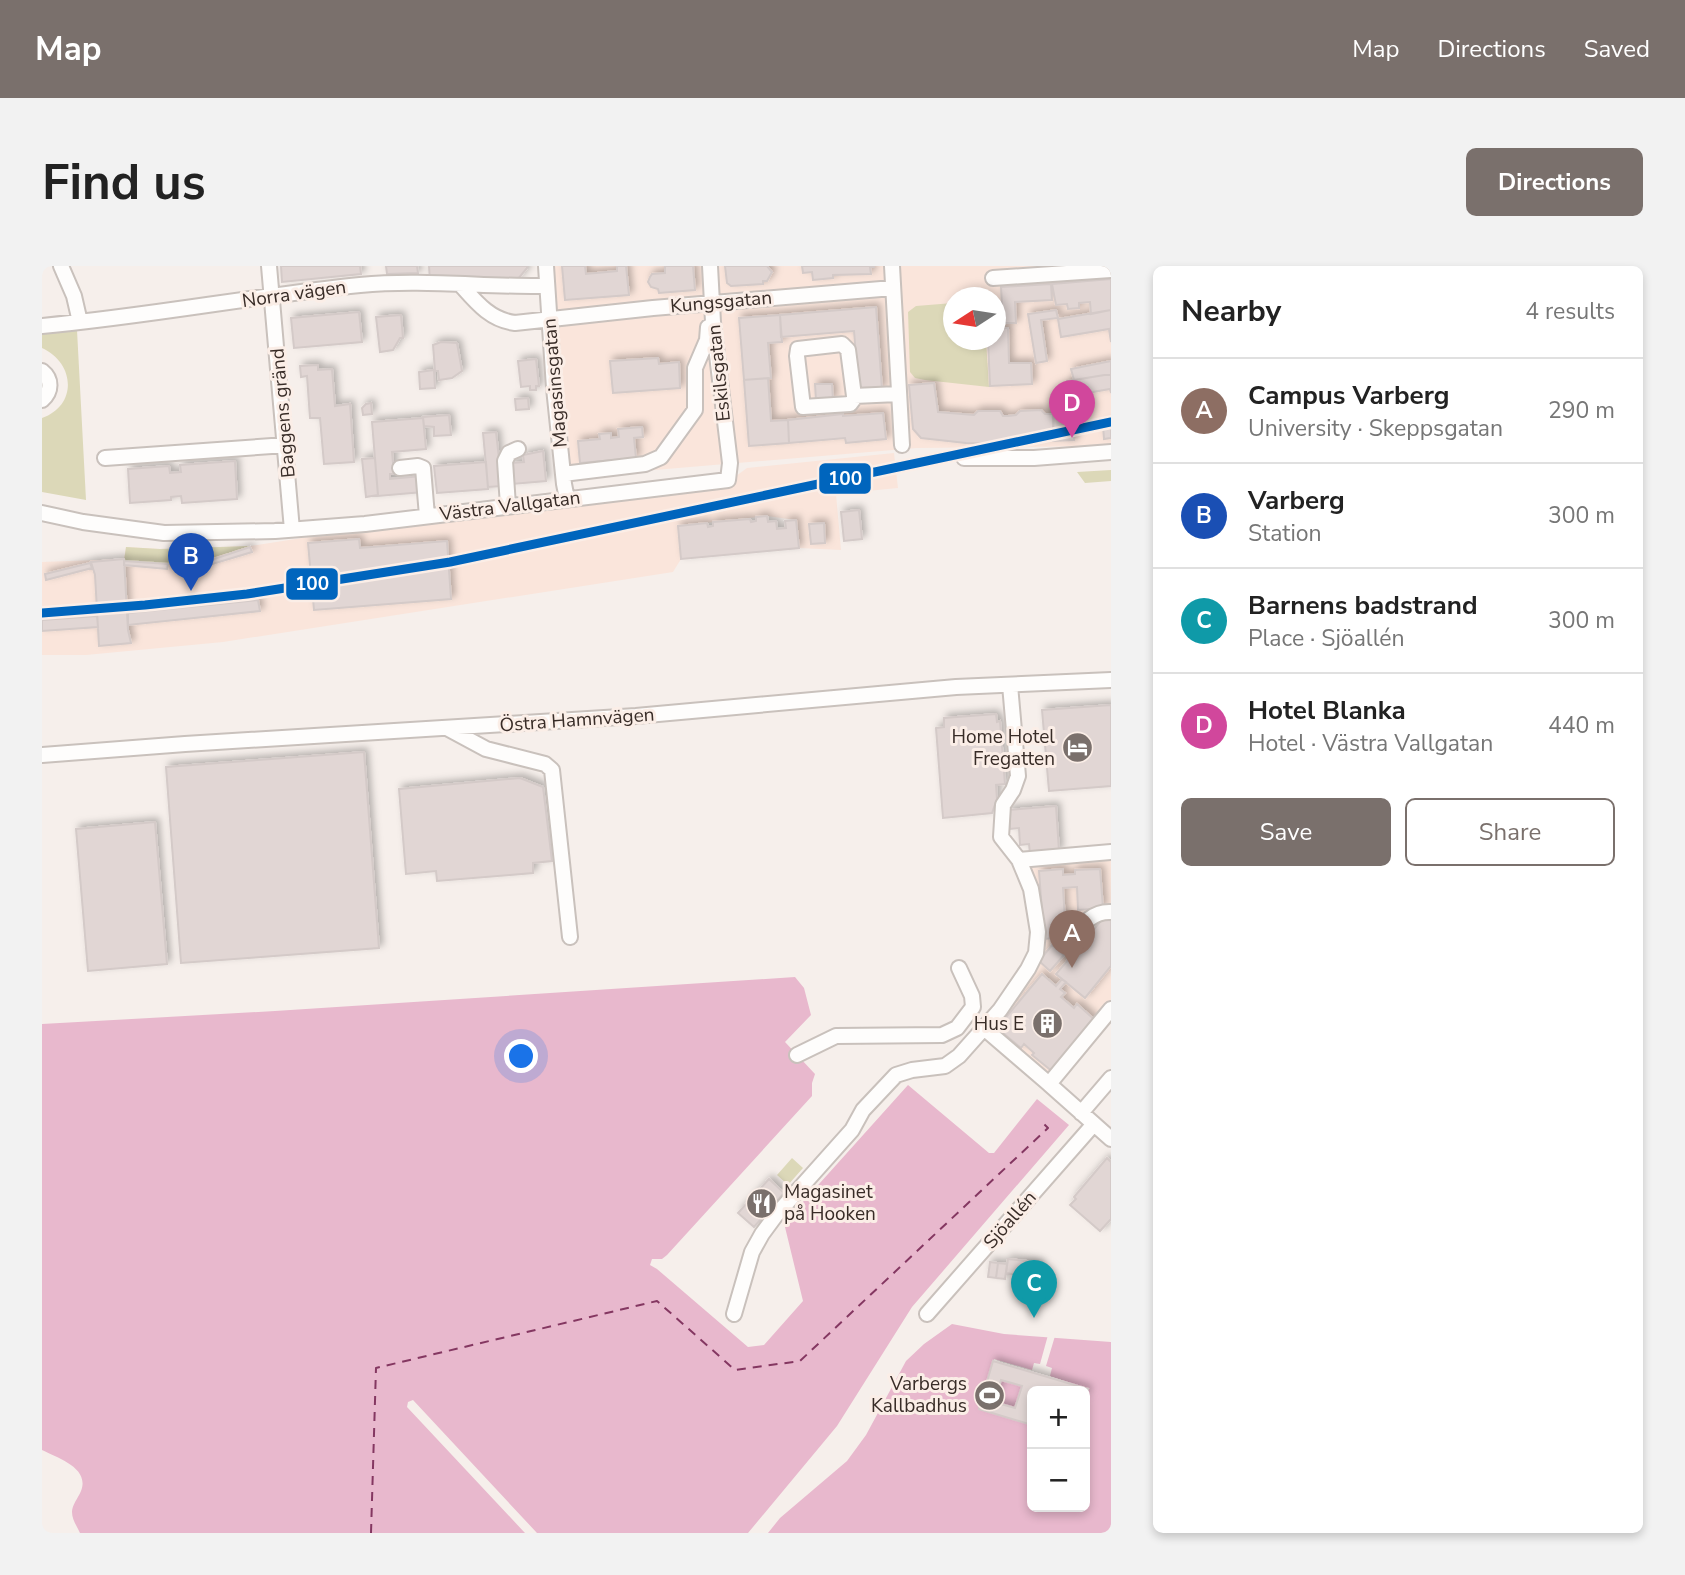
<!DOCTYPE html>
<html lang="en">
<head>
<meta charset="utf-8">
<style>
	body { margin:0; font-family:"Nunito Sans",sans-serif; background:#f2f2f2; color:#222 }
	.controls { position:absolute; right:21px; bottom:21px; display:grid; overflow:hidden; border-radius:10px; box-shadow:0 4px 10px #0003 }
	.controls button { width:63px; height:63px; display:grid; place-items:center; padding:0; border:0; border-bottom:2px solid #e0e0e0; background:#fff; color:#222; font:35px sans-serif }
	.compass { position:absolute; left:901px; top:21px; width:63px; height:63px; border-radius:50%; background:#fff; box-shadow:0 4px 10px #0003; rotate:258deg }
	.you { position:absolute; left:480px; top:791px; width:24px; height:24px; margin:-18px; border:5px solid #fff; border-radius:50%; background:#1a73e8; box-shadow:0 0 0 10px #1a73e833 }
	.badge { display:grid; place-items:center; width:46px; height:46px; border-radius:50%; background:#7a706c; color:#fff; font-size:23px; font-weight:700 }
	.pin { position:absolute; translate:-50% -58px; filter:drop-shadow(0 2px 4px #0008) }
	.pin::after { content:''; position:absolute; top:37px; width:24px; height:21px; background:inherit; clip-path:polygon(0 0,100% 0,50% 100%) }
	.list { margin:0; padding:0; list-style:none }
	h2 { display:flex; justify-content:space-between; align-items:center; height:91px; margin:0; padding:0 28px; font-size:30px }
	h2 small { font-size:23px; font-weight:400; color:#767676 }
	.list li { display:grid; grid-template-columns:46px 1fr auto; gap:21px; align-items:center; box-sizing:border-box; height:105px; padding:0 28px; border-top:2px solid #e0e0e0 }
	.list b { display:block; font-size:26px; white-space:nowrap }
	.list p { margin:0; font-size:23px; white-space:nowrap; color:#767676 }
	.list em { font-size:23px; font-style:normal; color:#767676 }
	.actions { display:flex; gap:14px; padding:21px 28px }
	.actions a { flex:1; padding:16px 0; border:2px solid #7a706c; border-radius:10px; text-align:center; font-size:24px; color:#7a706c }
	.actions .main { background:#7a706c; color:#fff }
	.map { position:relative; flex:none; width:1069px; height:1267px; overflow:hidden; border-radius:10px }
	header { display:flex; align-items:center; gap:42px; box-sizing:border-box; height:98px; padding:0 35px; background:#7a706c; color:#fff }
	header strong { font-size:33px }
	nav { display:flex; gap:38px; margin-inline-start:auto; font-size:24px }
	.intro { display:flex; align-items:center; justify-content:space-between; box-sizing:border-box; height:168px; padding:0 42px }
	h1 { margin:0; font-size:49px }
	.button { padding:18px 32px; border-radius:10px; background:#7a706c; color:#fff; font-size:24px; font-weight:700 }
	main { display:flex; gap:42px; padding:0 42px }
	aside { flex:1; background:#fff; border-radius:10px; box-shadow:0 4px 10px #0003 }
	.map>svg:first-child { display:block }
	.built { fill:#fae5db; fill-rule:evenodd }
	.green { fill:#dcd8b8 }
	.water { fill:#e8b8cd; fill-rule:evenodd }
	.pier { fill:#f6efeb }
	.lines { fill:none; stroke-linecap:round; stroke-linejoin:round }
	.ferry { stroke:#843761; stroke-width:2; stroke-dasharray:9 7; stroke-linecap:butt }
	.building { fill:#e1d6d4; stroke:#d4cac8; stroke-width:2; fill-rule:evenodd; filter:url(#shadow) }
	.minor-casing { stroke:#c9c1bc; stroke-width:18 }
	.minor { stroke:#fefdfc; stroke-width:14 }
	.rail-1-casing { stroke:#fbeee7; stroke-width:14 }
	.rail-1 { stroke:#0065bd; stroke-width:9 }
	.labels { text-anchor:middle; dominant-baseline:central; stroke-width:6; stroke-linejoin:round; paint-order:stroke }
	.street-label { font-size:19px; fill:#382c27; stroke:#fbeee7 }
	.poi-label { font-size:19px; fill:#382c27; stroke:#fbeee7; text-anchor:end }
	.line-badge { stroke:#fbeee7; stroke-width:2.5 }
	.badge-label { font-size:19px; text-anchor:middle; font-weight:bold; fill:#fff }
</style>
</head>
<body>
<header>
<strong>Map</strong>
<nav><a>Map</a><a>Directions</a><a>Saved</a></nav>
</header>
<div class="intro"><h1>Find us</h1><a class="button">Directions</a></div>
<main>
<div class="map">
<svg width="1069" height="1267" viewBox="0 0 1069 1267">
	<defs>
		<filter id="shadow"><feDropShadow dx="3.5" dy="-3.5" stdDeviation="3.5" flood-color="#0004"/></filter>
	</defs>
	<rect width="100%" height="100%" fill="#f6efeb"/>
	<path class="built" d="M501,0H1069V180L875,182L518,212ZM912,32H954V74H912Z
		M852,187L856,222L794,228L799,284L757,282L754,254L725,250L637,260L639,293L631,306L181,376L44,389H0V296L82,293L84,281L118,283L208,280L285,268L683,218L705,202Z
		M1069,594V734L1006,811L949,763L995,692L984,600Z"/>
	<path class="green" d="M911,37L912,74H944L947,121L883,114L873,112L868,106L866,46L874,40Z
		M35,64L44,234L0,226V152C36,139 33,97 0,82V68Z
		M1069,204V215L1043,217L1035,206Z
		M208,280L157,296C148,294 132,298 123,298C110,298 96,296 82,295L84,281L118,283Z
		M750,892L761,902L746,919L735,909Z"/>
	<path class="water" d="M753,711L762,722L769,749L743,776L773,808L770,817V830L625,989L620,993H610L608,999L615,1003L706,1081L722,1079L761,1035L742,957L866,819L947,887H952L995,833L1027,859L870,1041L795,1160L706,1267H495L371,1134L366,1136L365,1141L483,1267H38C35,1260 30,1254 30,1246C30,1239 36,1232 39,1225C48,1202 16,1192 0,1184V758L233,745Z
		M910,1058L962,1068L1069,1076V1267H726L738,1252L805,1195L824,1169L864,1095L882,1078ZM990,1125H1043V1241H990Z"/>
	<path class="pier" d="M1006,1069L1013,1070L1004,1100L1010,1102L1008,1110L1046,1123L951,1095L952,1093L990,1104L992,1097L998,1098Z"/>
	<g class="lines">
		<path class="ferry" d="M329,1267L334,1102L615,1035L693,1104L758,1095L1006,862L1001,857"/>
	</g>
	<path class="building" d="M239,0H318L319,8L240,16Z
		M344,0H375L376,7L345,8Z
		M387,0H485V2L476,13L388,15Z
		M520,0H543L544,8L575,5V0H584L587,29L523,34Z
		M623,0H651L653,24L617,27L616,23L609,21L606,16L608,11L610,8L623,7Z
		M683,0H725L730,6L725,15H721V18L689,20L685,17Z
		M760,0H832V1H828L829,8L791,9V12L771,14L770,6L761,7Z
		M1069,13V44L1049,48L1048,36L1037,37V42L1026,43L1025,38L1014,39L1010,18Z
		M1009,18L1010,34L973,36L974,57H961L959,21Z
		M834,41L840,123L817,125L812,65L739,71L738,49Z
		M1014,44L1016,52L999,54L1005,95L994,97L986,48Z
		M1069,44V76L1067,63L1019,71L1016,53Z
		M317,46L320,76L252,82L249,52Z
		M359,49L361,72H358L351,84L338,86L334,51Z
		M738,49L740,76L726,77L729,112L702,114L697,52Z
		M954,62H966L967,97H989L990,118L948,120L946,74H954Z
		M399,76L415,77L420,105L410,112L397,114L396,105H393L391,79Z
		M616,92L617,98L637,96L638,122L571,127L568,95Z
		M494,93L497,120H494V124H488V120L479,121L476,95Z
		M1069,95V108L1032,114L1029,103Z
		M276,99V104L290,103L293,140L308,138L312,196L282,198L278,152H268L265,110L259,111L258,100Z
		M392,104L393,122L378,123L377,106Z
		M1069,108V127L1068,123L1028,130L1025,115Z
		M726,112L729,155L746,154L747,177L707,180L702,114Z
		M892,117L896,146L932,149L936,145H958L961,150H966L974,149L978,145L999,144L1003,148H1011V174L969,178L924,177L879,172L871,163L867,119Z
		M773,118H790L791,134L774,135Z
		M486,132L487,143L474,144L473,133Z
		M1012,136L1023,138L1024,142L1020,143V153L1031,148L1032,174L1011,175Z
		M329,137L330,148L321,149L320,142L324,138Z
		M841,147L844,173L804,177L803,172L747,177L746,154L801,148V150Z
		M407,149L409,169L392,170V161L382,160L381,151Z
		M381,152L384,183L350,186L352,208H348V213L380,210L381,226L336,230L330,156Z
		M1069,158V172L1062,173L1061,160Z
		M600,161L601,171L592,172L594,192L538,197L536,175L558,173L557,168L569,167V172L577,171L576,163Z
		M454,166L460,220L446,221L441,167Z
		M501,185L504,215L470,218L468,197L482,196L481,189Z
		M333,192L336,229L324,231L320,193Z
		M193,195L195,233L140,237L139,230L129,231V234L88,237L86,203L127,200L128,207L139,206L138,199Z
		M444,196L446,223L395,227L392,200Z
		M817,244L820,273L802,275L799,246Z
		M725,250L726,256L734,255L735,263L744,262L743,255L754,254L757,282L639,293L636,260L665,257L666,261L671,260V256L708,253L709,256L714,255V251Z
		M782,257L783,277L769,278L767,258Z
		M317,273L318,282L405,275L409,333L272,344L266,277Z
		M208,281L210,286L167,299L166,295Z
		M82,293L86,364L89,377L57,380L53,309L49,296Z
		M82,295L126,298L125,303L82,299Z
		M48,297L50,302L4,314L3,308Z
		M216,334L218,345L86,359V347Z
		M55,350L56,361L0,365V354Z
		M1069,439V520L1007,525L1000,444Z
		M954,448L955,456L958,455L963,518L954,519L955,533L950,547L901,552L894,462L902,461V452Z
		M322,486L337,682L139,697L124,501Z
		M478,512L501,521L510,595L491,597V607L395,615L394,605L364,608L357,523Z
		M1014,540L1017,585L988,588L987,578L978,579L977,562L968,563L966,544Z
		M113,556L125,698L46,705L34,563Z
		M1021,603V609L1033,608V604L1058,603L1061,642L1036,644L1035,621L1021,622L1024,671L1002,673L997,605Z
		M1063,650L1069,655V700L1043,732L1014,708Z
		M1010,679L1022,689L1008,705L997,695Z
		M1000,708L1014,720L1020,713L1024,716L1018,723L1023,727L1019,731L1032,742L1035,738L1054,755L1011,806L990,789L992,787L982,778L979,782L955,762Z
		M1065,892L1069,896V953L1058,965L1028,939L1034,933L1032,931Z
		M727,913L742,927L712,961L696,947Z
		M966,993L984,995L982,1010L964,1007Z
		M984,995L998,997L996,1012L982,1010Z
		M948,996L956,997L954,1012L946,1011Z
		M956,997L965,998L963,1013L954,1012Z
		M951,1095L1046,1123L1043,1133V1125H990V1159L937,1143ZM959,1114L980,1120L973,1142L952,1136Z"/>
	<g class="lines">
		<defs>
			<path id="minor" d="M19,0L32,30L38,56
				M227,0L250,264
				M504,0L512,122L522,218L525,233
				M850,0L860,179
				M951,12L1069,4
				M418,18C434,36 448,54 473,57L611,42L851,22
				M0,60C107,50 212,30 318,19C380,13 443,21 505,20
				M0,105C10,113 10,125 0,134
				M814,130L808,138L761,141L755,90L756,83L800,78L806,84L812,130L856,128
				M63,192L244,179
				M922,192H992L1069,186
				M358,202L376,200L381,202L385,250
				M521,208L603,198L619,191L653,144V102L665,74L666,61
				M466,240L463,195L467,187L476,183
				M0,247L41,256L122,267L233,265L323,258L686,214L688,197L671,56L668,0
				M405,462L444,483L503,498L510,504L528,671
				M0,489L143,478L594,450L914,421L1069,414
				M977,594L1069,586
				M1029,674C1040,660 1049,645 1069,646
				M1069,743L1007,818L1069,873
				M943,763L1007,818
				M755,789L794,770L900,769L915,762L931,741L930,730L917,702
				M1039,847L1069,812
				M692,1048L710,986L720,968L734,949L810,864L821,844L854,809L870,804L903,800L917,790L958,744L986,703L994,687L996,666L989,623L977,594L959,571L961,539L971,524L976,510L968,419
				M885,1048L1051,859"/>
		</defs>
		<use href="#minor" class="minor-casing"/>
		<use href="#minor" class="minor"/>
		<defs>
			<path id="rail-1" d="M0,347L103,339L205,328L408,296L1069,156"/>
		</defs>
		<use href="#rail-1" class="rail-1-casing"/>
		<use href="#rail-1" class="rail-1"/>
	</g>
	<defs>
		<symbol id="hotel-disc" viewBox="-11 -11 22 22"><circle r="9.5" fill="#7a706c" stroke="#fbeee7"/><path d="M-6-4.5h1.5V1H6V5H4.5V3h-9V5H-6ZM-4 0a1.8 1.8 0 1 1 3.6 0ZM.5 0V-2.5h3Q6-2.5 6 0Z" fill="#fff"/></symbol>
		<symbol id="building-disc" viewBox="-11 -11 22 22"><circle r="9.5" fill="#7a706c" stroke="#fbeee7"/><path d="M-4-6H4V6H1V3H-1V6H-4ZM-2.5-4.3h1.7v1.8h-1.7ZM.8-4.3h1.7v1.8H.8ZM-2.5-1h1.7V.8h-1.7ZM.8-1h1.7V.8H.8Z" fill="#fff"/></symbol>
		<symbol id="restaurant-disc" viewBox="-11 -11 22 22"><circle r="9.5" fill="#7a706c" stroke="#fbeee7"/><path d="M-5-6h1v4h1v-4h1v4h1v-4h1v5L-1.5 .5V6h-2V.5L-5-1ZM5-6V6H3V1.5H1.5Q1.5-4 5-6Z" fill="#fff"/></symbol>
		<symbol id="stadium-disc" viewBox="-11 -11 22 22"><circle r="9.5" fill="#7a706c" stroke="#fbeee7"/><path d="M0-5a6.5 5 0 1 0 0 10a6.5 5 0 1 0 0-10ZM-3.5-1.8h7v3.6h-7Z" fill="#fff"/></symbol>
	</defs>
	<g fill-rule="evenodd">
		<use href="#hotel-disc" x="1018" y="464" width="35" height="35"/>
		<use href="#building-disc" x="988" y="740" width="35" height="35"/>
		<use href="#restaurant-disc" x="702" y="920" width="35" height="35"/>
		<use href="#stadium-disc" x="930" y="1112" width="35" height="35"/>
	</g>
	<g class="labels">
		<g class="street-label">
			<text transform="translate(252 28) rotate(-8)">Norra vägen</text>
			<text transform="translate(679 36) rotate(-5)">Kungsgatan</text>
			<text transform="translate(677 107) rotate(-96)">Eskilsgatan</text>
			<text transform="translate(513 117) rotate(-95)">Magasinsgatan</text>
			<text transform="translate(241 147) rotate(-95)">Baggens gränd</text>
			<text transform="translate(468 240) rotate(-7)">Västra Vallgatan</text>
			<text transform="translate(535 454) rotate(-4)">Östra Hamnvägen</text>
			<text transform="translate(968 954) rotate(-49)">Sjöallén</text>
		</g>
		<g class="poi-label">
			<text x="1013" y="471">Home Hotel<tspan x="1013" dy="22">Fregatten</tspan></text>
			<text x="982" y="758">Hus E</text>
			<text x="742" y="926" text-anchor="start">Magasinet<tspan x="742" dy="22">på Hooken</tspan></text>
			<text x="925" y="1118">Varbergs<tspan x="925" dy="22">Kallbadhus</tspan></text>
		</g>
	</g>
	<g class="line-badge">
		<rect x="776" y="196" width="54" height="33" rx="7" fill="#0065bd"/>
		<rect x="243" y="301" width="54" height="34" rx="7" fill="#0065bd"/>
	</g>
	<g class="badge-label">
		<text x="803" y="219">100</text>
		<text x="270" y="324">100</text>
	</g>
</svg>
<div class="controls">
<button>+</button>
<button>−</button>
</div>
<svg class="compass" viewBox="-18 -18 36 36"><path d="M0-13l5 13h-10z" fill="#e53935"/><path d="M0 13l5-13h-10z" fill="#767676"/></svg>
<div class="you"></div>
<div class="pin badge" style="left:1030px;top:702px;background:#8d6e63">A</div>
<div class="pin badge" style="left:149px;top:325px;background:#1a4fb4">B</div>
<div class="pin badge" style="left:992px;top:1052px;background:#0f9aa8">C</div>
<div class="pin badge" style="left:1030px;top:172px;background:#d1479c">D</div>
</div>
<aside>
<h2>Nearby<small>4 results</small></h2>
<ul class="list">
<li><span class="badge" style="background:#8d6e63">A</span><div><b>Campus Varberg</b><p>University · Skeppsgatan</p></div><em>290 m</em></li>
<li><span class="badge" style="background:#1a4fb4">B</span><div><b>Varberg</b><p>Station</p></div><em>300 m</em></li>
<li><span class="badge" style="background:#0f9aa8">C</span><div><b>Barnens badstrand</b><p>Place · Sjöallén</p></div><em>300 m</em></li>
<li><span class="badge" style="background:#d1479c">D</span><div><b>Hotel Blanka</b><p>Hotel · Västra Vallgatan</p></div><em>440 m</em></li>
</ul>
<div class="actions"><a class="main">Save</a><a>Share</a></div>
</aside>
</main>
</body>
</html>
